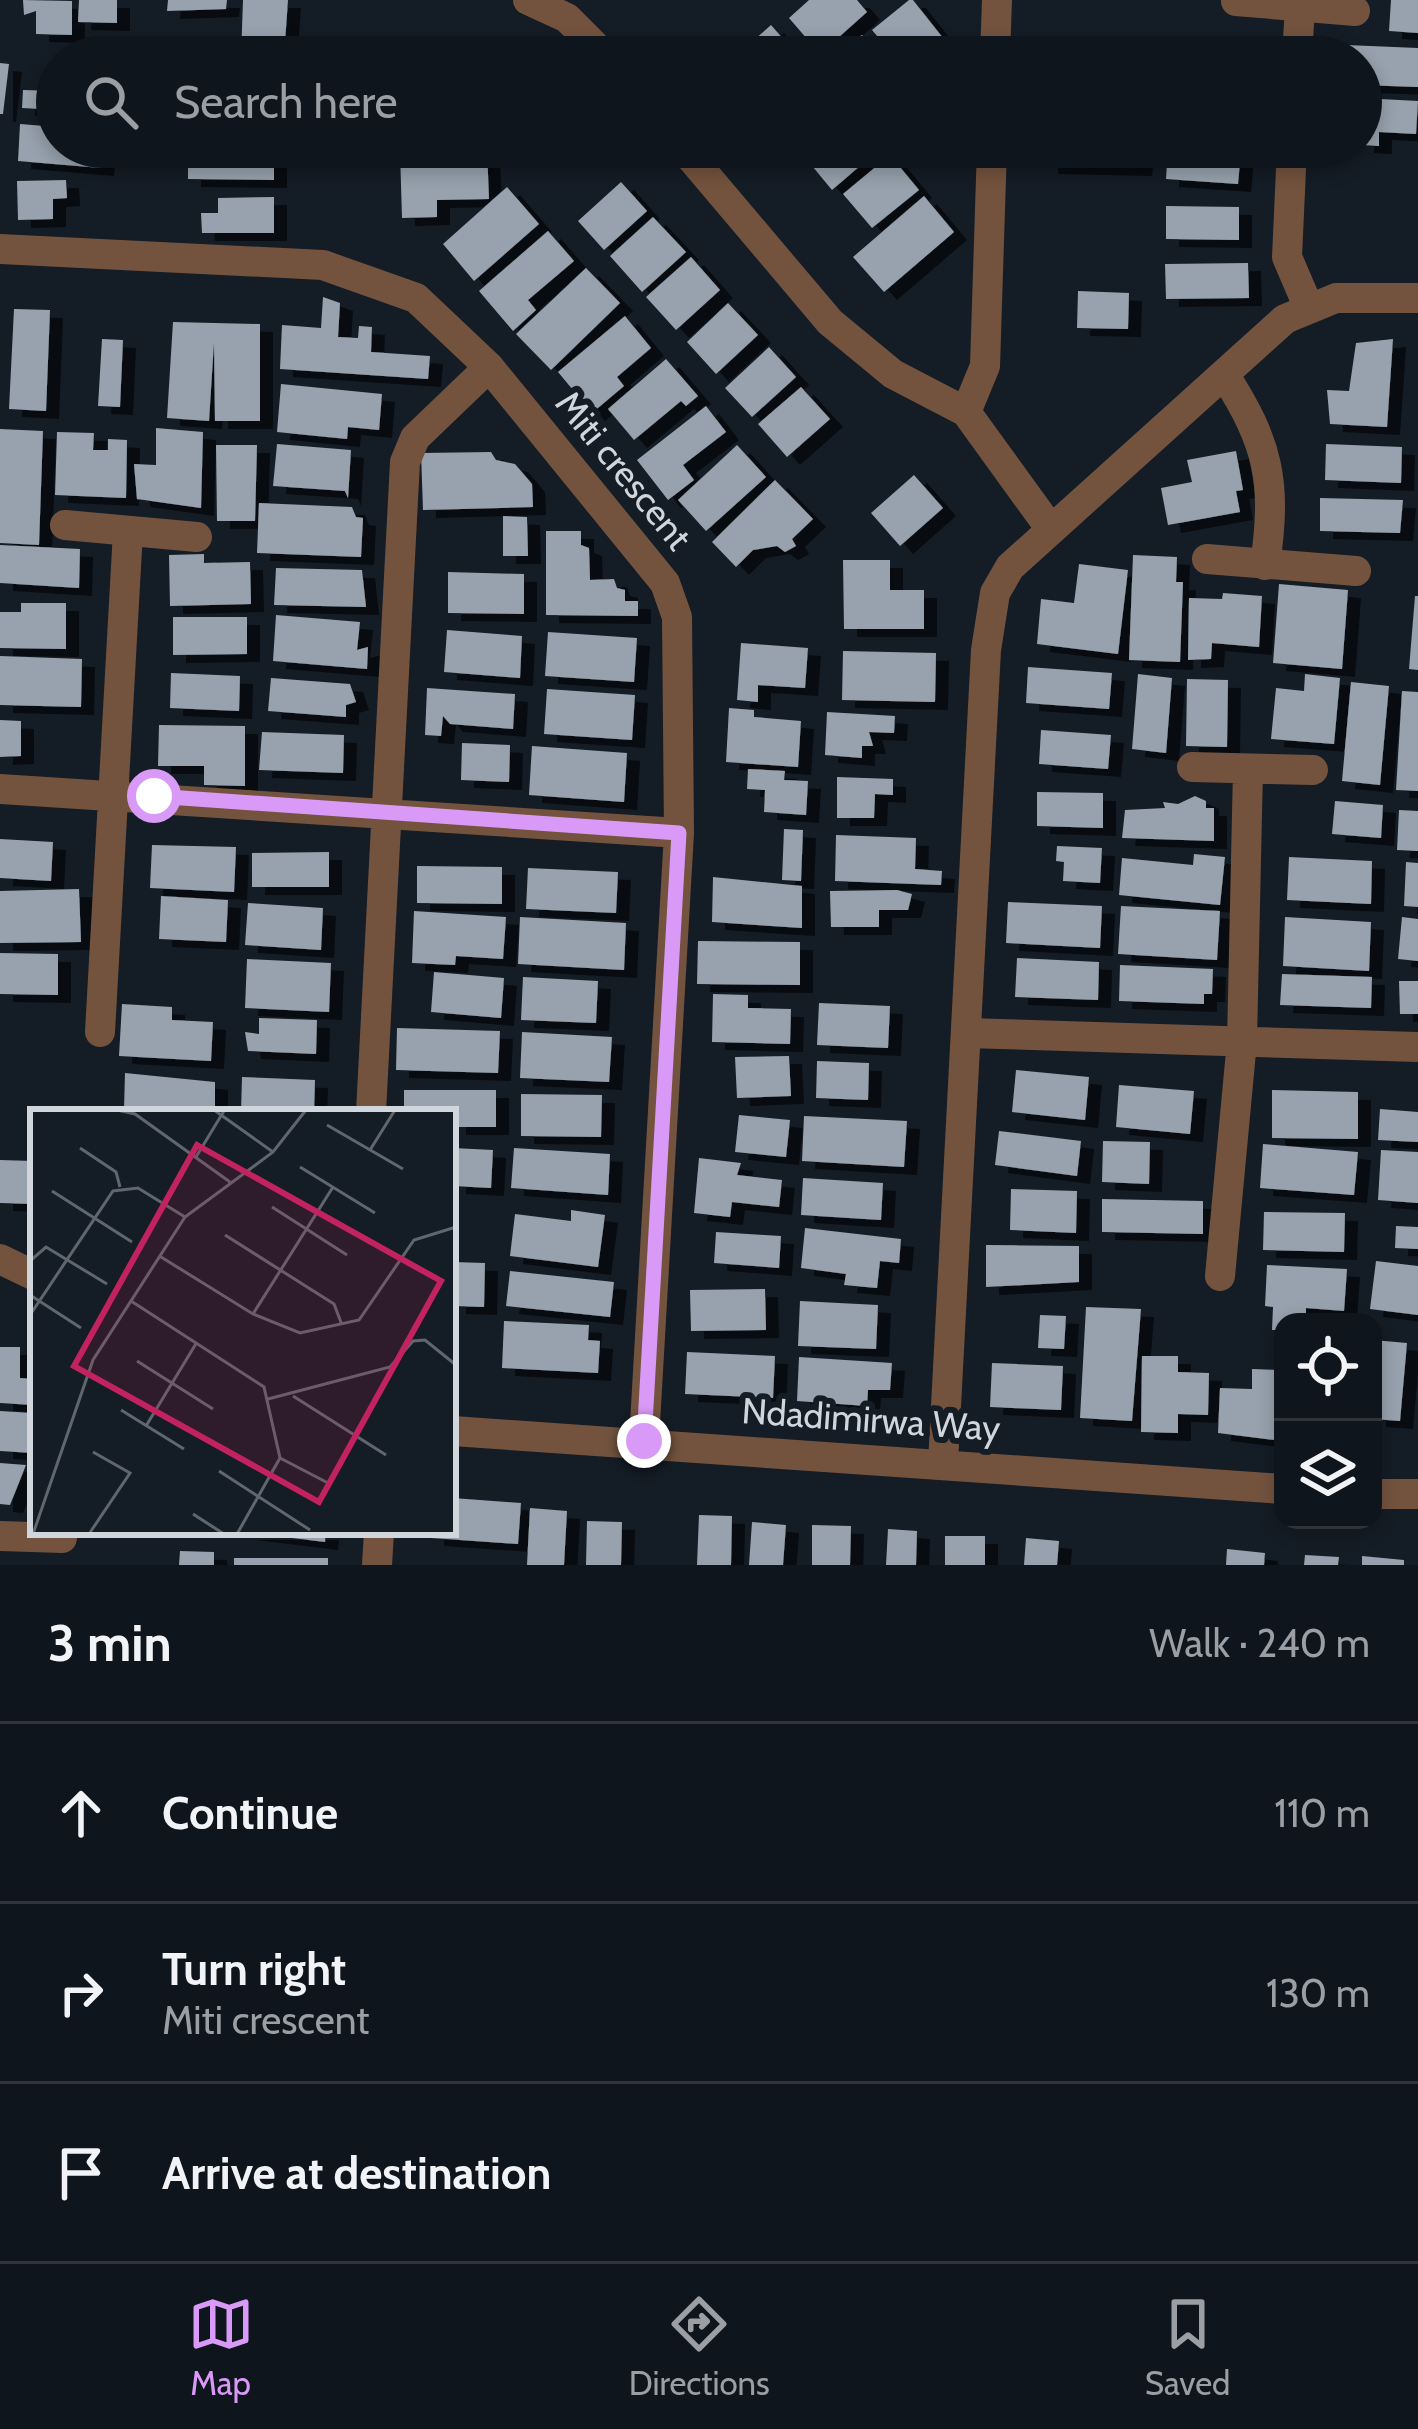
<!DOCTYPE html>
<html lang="en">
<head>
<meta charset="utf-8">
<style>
	body { margin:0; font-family:Cabin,sans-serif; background:#181e25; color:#f1f3f6 }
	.controls { position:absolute; right:36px; bottom:36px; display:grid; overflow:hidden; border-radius:24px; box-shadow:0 6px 18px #0003 }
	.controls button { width:108px; height:108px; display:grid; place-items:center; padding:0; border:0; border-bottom:3px solid #2f343b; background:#0f151c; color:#f1f3f6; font:60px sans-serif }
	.stop { position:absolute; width:36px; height:36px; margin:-27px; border:9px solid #d99af7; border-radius:50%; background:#fff }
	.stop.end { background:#d99af7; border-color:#fff; box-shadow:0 3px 12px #0008 }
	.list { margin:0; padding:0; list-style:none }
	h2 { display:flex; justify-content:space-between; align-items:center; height:156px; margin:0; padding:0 48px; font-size:51px }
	h2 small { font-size:39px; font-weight:400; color:#9b9fa3 }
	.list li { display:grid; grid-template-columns:78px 1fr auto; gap:36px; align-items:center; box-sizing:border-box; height:180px; padding:0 48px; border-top:3px solid #2f343b }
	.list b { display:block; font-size:45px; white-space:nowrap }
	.list p { margin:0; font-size:39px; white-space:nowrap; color:#9b9fa3 }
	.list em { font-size:39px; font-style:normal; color:#9b9fa3 }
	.icon { flex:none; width:66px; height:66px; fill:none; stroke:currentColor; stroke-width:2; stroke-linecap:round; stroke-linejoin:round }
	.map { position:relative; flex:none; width:1418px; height:1565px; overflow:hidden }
	.search { position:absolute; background:#0f151c; box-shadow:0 6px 18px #0003; left:36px; right:36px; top:36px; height:132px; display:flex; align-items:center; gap:30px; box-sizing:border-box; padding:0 42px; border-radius:66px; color:#9b9fa3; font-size:45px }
	.sheet { height:696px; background:#0f151c }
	nav { display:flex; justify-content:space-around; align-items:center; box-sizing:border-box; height:168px; border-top:3px solid #2f343b; background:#0f151c; font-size:33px; color:#9b9fa3 }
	nav a { display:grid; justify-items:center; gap:6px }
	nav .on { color:#d99af7 }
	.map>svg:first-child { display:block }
	.building { fill:#97a2ae; filter:url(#shadow) }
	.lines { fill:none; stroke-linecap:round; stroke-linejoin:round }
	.minor { stroke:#73533e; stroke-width:30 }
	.route { stroke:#d99af7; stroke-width:15 }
	.labels { text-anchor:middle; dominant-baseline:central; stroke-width:12; stroke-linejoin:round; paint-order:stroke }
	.street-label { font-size:36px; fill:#d0d6dc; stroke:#141c25 }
	.inset-road { fill:none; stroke:#5f666e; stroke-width:3 }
	.view { fill:#c32261; fill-opacity:0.15; stroke:#c32261; stroke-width:6 }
	.inset-edge { fill:none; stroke:#d0d6dc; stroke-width:6 }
</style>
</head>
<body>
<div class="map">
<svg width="1418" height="1565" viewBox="0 0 1418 1565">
	<defs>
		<filter id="shadow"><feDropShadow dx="13" dy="8" stdDeviation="0" flood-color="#0009"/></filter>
	</defs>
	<rect width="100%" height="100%" fill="#141c25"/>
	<path class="building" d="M23,0L72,1V35L36,34V11L24,15Z
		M79,0H117V23L78,22Z
		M168,0H227L226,9L167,11Z
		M243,0H288L284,56L241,57Z
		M809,0H857L867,12L820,54L789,18Z
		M909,0H913L958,57H895L872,30Z
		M1391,0H1418V33L1389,31Z
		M771,25L799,57H735Z
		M862,35L880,57H835Z
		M1346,45L1418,48V87L1361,85V57H1346Z
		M0,63L9,64L3,114H0Z
		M23,90L57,91V110L22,108Z
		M1361,98L1418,101L1416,134L1379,132V146L1361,145Z
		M20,124L57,127V147H103L101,168L18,161Z
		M188,147H274V180L188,179Z
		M812,147H882L832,190L803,155Z
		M1044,147H1141L1139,168L1045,166Z
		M1168,147L1241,151L1238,184L1166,179Z
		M487,149L489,199L437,200V217L402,218L400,151Z
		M890,155L919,190L872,228L843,194Z
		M66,180L67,198L53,199V219L18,220L17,181Z
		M621,182L647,211L604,250L578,221Z
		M507,187L539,224L474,281L443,244Z
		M924,196L954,232L884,292L853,257Z
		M274,197V233H202L201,213H218V198Z
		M1166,206L1239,207V240L1166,239Z
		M653,217L686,252L642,292L610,256Z
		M548,231L574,261L528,300L536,310L513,331L479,291Z
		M691,257L720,290L676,330L646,297Z
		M1248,263L1249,298L1166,299L1165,264Z
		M586,268L620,303L551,370L516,334Z
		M1078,291L1129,293L1128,329L1077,328Z
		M323,297L340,303L338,337L358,338L359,326L372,327L371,352L430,356L428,379L280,369L282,325L321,328Z
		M728,303L758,335L716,374L687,342Z
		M14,309L50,310L46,411L9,409Z
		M625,316L651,348L617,377L624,386L592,413L558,372Z
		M173,322L260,324V421H215L214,342L209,421L167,418Z
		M102,339L123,340L120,407L98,406Z
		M1393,339L1387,427L1330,424L1327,390L1349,391L1356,343Z
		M769,347L796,377L752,417L725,388Z
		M666,359L698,396L686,406L681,401L634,440L608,409Z
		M281,384L382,394L379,430L348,427L347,439L277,432Z
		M801,387L830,419L787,457L758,424Z
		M706,406L726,432L683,465L694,480L668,500L637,460Z
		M156,428L203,432L201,508L137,499L134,464L156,465Z
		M0,429L43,431L39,545L0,543Z
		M57,432L94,433L93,450H108V439L127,440L126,498L55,495Z
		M277,444L351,450L348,498L345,491L273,486Z
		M1326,444L1402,447L1401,483L1325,480Z
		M216,445H257L255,521H217Z
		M737,445L766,477L706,531L678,500Z
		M1236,451L1243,490L1236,491L1240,512L1168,525L1161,488L1192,482L1187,460Z
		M491,452L496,460L515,464L532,484L533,507L423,510L421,453Z
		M914,475L943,508L900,546L871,513Z
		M775,480L813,519L792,539L796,546L785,552L777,546L753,550L736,567L712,542Z
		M1320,498L1403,500L1400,533L1320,531Z
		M259,503L352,507L356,517L363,518L361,557L257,553Z
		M503,516L527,517L528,556H503Z
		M546,531H581V545L589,548L590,580L614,579L617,588L625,590V601H638V616L546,615Z
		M0,545L80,549L79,588L0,583Z
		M204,554V563L250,562L251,604L170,606L169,555Z
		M1133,555L1177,557L1176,582H1183L1180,662L1129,660Z
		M843,560H890V590H924V629H844Z
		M1079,564L1128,570L1118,654L1037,644L1041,599L1074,603Z
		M276,568L362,570L366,607L274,605Z
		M448,572L524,574V614L448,613Z
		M1279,584L1348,590L1342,669L1273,663Z
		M1223,593L1262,596L1259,647L1212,643L1211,659L1188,660L1189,598L1222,599Z
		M1415,596H1418V670L1409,669Z
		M21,603H66V649L0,648V612H21Z
		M276,615L360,622L357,650L368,647L367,669L273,661Z
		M173,617H247V654L173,655Z
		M447,630L522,636L520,678L444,672Z
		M548,632L637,638L634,682L545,676Z
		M741,643L808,648L805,688L758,685V702L737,700Z
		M843,651L936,653L935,702L842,700Z
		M0,656L82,659L81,707L0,705Z
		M1028,667L1112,673L1109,709L1026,703Z
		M171,673L240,676L239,711L170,708Z
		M1138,674L1172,678L1166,753L1132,749Z
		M1305,674L1340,678L1334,744L1271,739L1276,688L1304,691Z
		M271,678L350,684L356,702L346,705V717L268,711Z
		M1187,679L1228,680L1227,747L1186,746Z
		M1351,682L1389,686L1380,785L1342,781Z
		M427,688L515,694L513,729L450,724L443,716L441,736L425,735Z
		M547,689L635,695L632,740L544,734Z
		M1402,691L1418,692V791L1396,790Z
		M729,708L754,710V717L801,721L798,767L726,762Z
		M827,712L895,716L894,733L869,732L873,746H862V758L825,755Z
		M0,720L21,721V756L0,757Z
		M159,725L245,726V786L204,785V766H158Z
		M1041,730L1111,735L1108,769L1039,764Z
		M262,732L344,735L343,773L259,770Z
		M462,743L510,745L509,782L461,780Z
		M532,746L627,753L624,802L529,795Z
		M748,769L785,771L784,780L808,781L806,815L764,812L765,790L747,789Z
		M837,777L893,779V795L875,794L874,818H837Z
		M1037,792L1103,793V828L1037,826Z
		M1195,796L1206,801V808H1214V841L1122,838L1125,810L1165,808L1163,802L1178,804Z
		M1335,801L1383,805L1381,838L1332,834Z
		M1399,810L1418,811V851L1397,850Z
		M784,829L803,830L801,881L782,880Z
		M836,835L916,838L915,869L942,871L941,885L835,881Z
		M0,839L53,842L51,881L0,878Z
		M152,845L236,847L234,892L150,888Z
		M1057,846L1102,848L1100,883L1063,881L1064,862L1056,861Z
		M329,852V887H252V853Z
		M1194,854L1225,857L1220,905L1119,895L1122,858L1193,865Z
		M1289,857L1372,861L1371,904L1287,900Z
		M1406,862L1418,863V907L1404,906Z
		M417,866L502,867V904L417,903Z
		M528,868L618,872L616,913L526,909Z
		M713,877L802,886V928L712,922Z
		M79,889L81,942L0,943V891Z
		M897,890L912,894L908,910H879V927H831L830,891Z
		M161,896L228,900L226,942L159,939Z
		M1008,902L1102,906L1100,948L1006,943Z
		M248,903L323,908L321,950L245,945Z
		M1121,906L1220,911L1217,960L1118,954Z
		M414,911L506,917L503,959L456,956L455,965L412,963Z
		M520,917L626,923L624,970L518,964Z
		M1285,917L1371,922L1369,971L1283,966Z
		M1402,917L1418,919V961L1398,959Z
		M698,941L800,942V985L697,984Z
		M0,953L58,954V995L0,994Z
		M1017,958L1099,962L1098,1000L1015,997Z
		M247,959L331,963L329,1012L245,1008Z
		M1120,965L1213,969L1212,994H1204V1004L1119,1001Z
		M434,972L504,978L501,1018L431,1012Z
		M1282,974L1372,977L1371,1008L1280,1005Z
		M523,977L598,981L596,1023L521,1020Z
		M1399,981H1418V1014H1400Z
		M713,994L748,995V1008L791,1009L790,1044L712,1042Z
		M819,1003L890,1006L888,1048L817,1045Z
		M122,1004L172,1007V1020L213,1022L211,1061L119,1056Z
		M259,1018L317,1020L316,1054L248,1051L245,1032L259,1034Z
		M397,1028L500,1031L498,1073L396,1070Z
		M522,1032L612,1037L609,1082L520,1078Z
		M789,1056L791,1096L737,1098L735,1057Z
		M817,1061L869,1063L868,1100L816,1098Z
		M1016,1070L1089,1077L1085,1120L1012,1112Z
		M125,1073L215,1082V1112L124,1109Z
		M242,1077L315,1080L314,1112H241Z
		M1119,1085L1194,1091L1190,1134L1116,1127Z
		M404,1090H496V1127H453V1112H404Z
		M1272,1090L1358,1092V1139L1272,1138Z
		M521,1094L602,1095L601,1137L521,1136Z
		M1380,1109L1418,1112V1142L1378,1140Z
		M739,1115L790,1120L786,1157L735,1152Z
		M804,1116L907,1121L904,1167L802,1161Z
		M999,1131L1081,1141L1077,1176L995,1165Z
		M1103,1141L1150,1142L1149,1184L1102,1182Z
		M1263,1144L1358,1152L1354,1195L1260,1188Z
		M453,1148L493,1150L491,1188L453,1186Z
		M514,1148L610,1154L608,1195L511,1188Z
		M1381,1150L1418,1152V1203L1378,1200Z
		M699,1158L741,1163L737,1175L782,1180L779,1207L732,1202L730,1217L694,1213Z
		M0,1160L33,1161V1204L0,1203Z
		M803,1178L883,1183L881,1220L801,1215Z
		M1011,1189L1077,1191L1076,1233L1010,1230Z
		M1102,1199L1203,1201V1234L1102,1232Z
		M571,1210L605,1215L598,1267L510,1256L515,1214L571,1221Z
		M1264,1212L1345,1213L1344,1252L1263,1250Z
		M1396,1226L1418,1227V1249L1395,1248Z
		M805,1228L901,1239L899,1263L880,1261L877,1288L844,1285L846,1274L801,1268Z
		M716,1232L781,1236L779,1268L714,1263Z
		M986,1245L1079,1246V1282L986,1287Z
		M1376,1261L1418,1266V1315L1370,1309Z
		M453,1262L485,1263L484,1307L453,1306Z
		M1267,1265L1347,1269L1344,1311L1306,1308V1322H1283V1330H1272L1273,1307L1265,1306Z
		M510,1271L614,1282L610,1317L506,1306Z
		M765,1289L766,1330L691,1331L690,1290Z
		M800,1301L878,1305L876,1349L798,1346Z
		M1086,1307L1141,1309L1132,1421L1080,1418Z
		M1040,1315L1066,1316L1064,1349L1038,1348Z
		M504,1321L589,1325L588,1340L600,1341L598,1373L502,1368Z
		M1373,1340L1407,1343L1400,1421L1373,1419Z
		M0,1347H20V1378L33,1379V1405L0,1403Z
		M687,1352L775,1356L773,1398L685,1394Z
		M1142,1356H1178V1372L1209,1373L1208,1415L1178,1414V1433L1141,1432Z
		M799,1357L892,1363L890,1390H868L867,1406L797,1401Z
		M992,1363L1063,1366L1061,1410L990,1407Z
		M1252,1369L1283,1370V1441L1218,1433L1220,1388L1252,1389Z
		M0,1411L33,1413V1453L0,1451Z
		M0,1463L26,1465L10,1505L0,1504Z
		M453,1498L521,1503L518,1544L431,1538V1532H453Z
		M530,1508L567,1511L564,1565H527Z
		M699,1515L732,1516L731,1565H697Z
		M587,1521L622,1522L621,1565H586Z
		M752,1522L786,1525L783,1565H749Z
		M812,1525L851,1526L850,1565H812Z
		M888,1529L917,1531L916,1565H886Z
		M243,1532H326L325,1542Z
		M945,1536H985V1565H945Z
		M1026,1538L1059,1541L1057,1565H1024Z
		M1227,1549L1265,1553L1264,1565H1226Z
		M180,1551L214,1552V1565H179Z
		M1305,1555L1339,1557L1338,1565H1304Z
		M1362,1556L1404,1560V1565H1362Z
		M234,1558H328V1565H234Z"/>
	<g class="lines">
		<path class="minor" d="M528,0L567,18L606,57
			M1236,1L1355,11
			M995,57L997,0
			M1297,57L1300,7
			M682,147L830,322L893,374L966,412L1050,528
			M1292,147L1287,257L1308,306
			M0,249L323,265L416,298L489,367L665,583L677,617L679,833L644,1441
			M1224,374C1269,444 1277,482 1265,565
			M966,412L985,366L992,147
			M65,525L197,537
			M1207,559L1356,571
			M1192,767L1313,770
			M0,789L679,833
			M100,1032L128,531
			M966,1033L1418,1047
			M371,1112L405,462L415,438L489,367
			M0,1259L33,1275
			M1220,1276L1242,1041L1248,769
			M453,1431L1283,1489
			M943,1463L986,650L995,593L1010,567L1285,319L1336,298H1418
			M1373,1494H1418
			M0,1536L62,1538
			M377,1565L379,1532"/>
	</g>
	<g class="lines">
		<path class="route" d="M154,796L679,833L644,1441"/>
	</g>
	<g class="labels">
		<g class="street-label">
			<text transform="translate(624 470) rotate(51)">Miti crescent</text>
			<text transform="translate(871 1419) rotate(4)">Ndadimirwa Way</text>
		</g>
	</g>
	<g transform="translate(30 1109)">
		<rect width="426" height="426" fill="#141c25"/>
		<path class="inset-road" d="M87,1L105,5L200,73M184,1L243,43M297,16L373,60M50,39L86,63L90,78M340,41L365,1M166,48L194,2M270,58L345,104M22,82L102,133M242,98L317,146M195,126L304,195L312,216M131,148L223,205L270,224L329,211L384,131L426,118M0,152L16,138L77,175M0,186L51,219M101,192L234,278L250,349L207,425M223,205L303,78M0,206L83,82L108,79L155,108M107,252L183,300M263,287L356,346M238,290L360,258L383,232L395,231L426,256M91,301L154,340M116,317L167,233M250,349L298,374M189,362L280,421M163,405L194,425M3,425L63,251L155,108L243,43L276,1M59,425L100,364L63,343"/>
		<path class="view" d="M167,36L411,172L289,393L44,257Z"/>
		<rect width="426" height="426" class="inset-edge"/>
	</g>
</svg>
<div class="controls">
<button><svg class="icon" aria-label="locate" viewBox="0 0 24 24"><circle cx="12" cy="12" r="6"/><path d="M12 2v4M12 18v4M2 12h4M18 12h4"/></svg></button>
<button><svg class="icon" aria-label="layers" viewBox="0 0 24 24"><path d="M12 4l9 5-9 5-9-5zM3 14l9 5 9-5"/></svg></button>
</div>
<div class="stop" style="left:154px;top:796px"></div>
<div class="stop end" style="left:644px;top:1441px"></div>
<div class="search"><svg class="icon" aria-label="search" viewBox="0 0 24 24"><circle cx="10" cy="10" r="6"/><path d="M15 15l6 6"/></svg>Search here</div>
</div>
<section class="sheet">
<h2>3 min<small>Walk · 240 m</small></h2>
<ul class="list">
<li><svg class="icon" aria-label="ahead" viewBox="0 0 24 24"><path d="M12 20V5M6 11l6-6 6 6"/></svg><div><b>Continue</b></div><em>110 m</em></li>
<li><svg class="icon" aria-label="right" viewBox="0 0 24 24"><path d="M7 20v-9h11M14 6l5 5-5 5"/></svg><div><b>Turn right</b><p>Miti crescent</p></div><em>130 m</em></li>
<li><svg class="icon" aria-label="arrive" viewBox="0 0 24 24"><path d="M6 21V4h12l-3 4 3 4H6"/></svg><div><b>Arrive at destination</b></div></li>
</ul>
</section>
<nav>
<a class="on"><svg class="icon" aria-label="map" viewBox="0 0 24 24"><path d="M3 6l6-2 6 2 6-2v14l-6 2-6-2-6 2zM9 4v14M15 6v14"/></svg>Map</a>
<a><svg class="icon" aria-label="directions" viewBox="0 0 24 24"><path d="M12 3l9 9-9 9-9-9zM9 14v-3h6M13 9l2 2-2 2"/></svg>Directions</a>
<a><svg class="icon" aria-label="saved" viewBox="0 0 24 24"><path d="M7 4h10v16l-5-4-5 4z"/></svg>Saved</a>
</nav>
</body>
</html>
